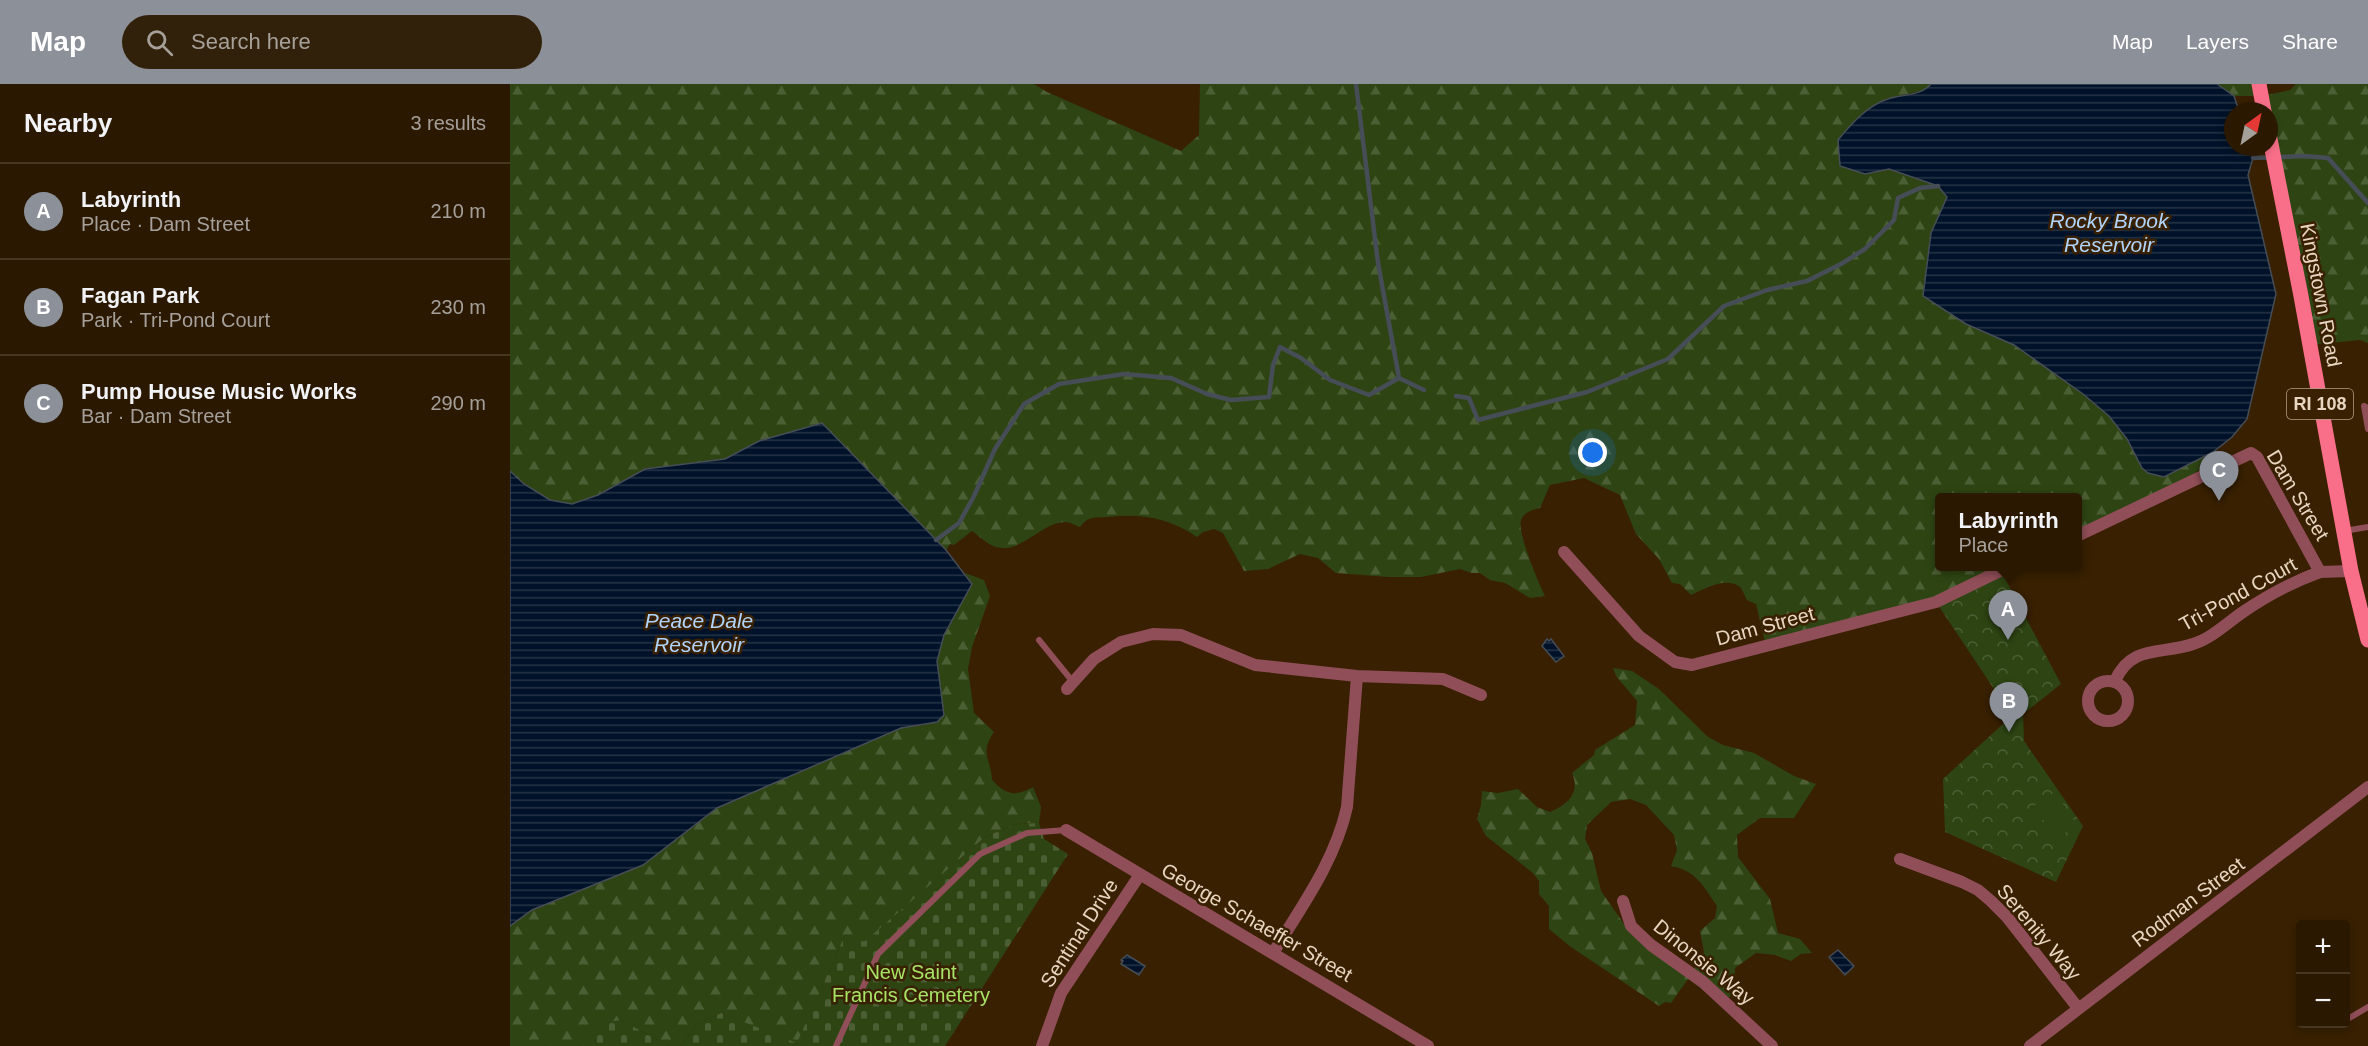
<!DOCTYPE html>
<html lang="en">
<head>
<meta charset="utf-8">
<style>
	body { margin:0; font-family:Arial,sans-serif; background:#32210a; color:#f1f3f6 }
	.controls { position:absolute; right:18px; bottom:18px; display:grid; overflow:hidden; border-radius:6px; box-shadow:0 3px 9px #0003 }
	.controls button { width:54px; height:54px; display:grid; place-items:center; padding:0; border:0; border-bottom:2px solid #463722; background:#2a1800; color:#f1f3f6; font:30px sans-serif }
	.compass { position:absolute; left:1714px; top:18px; width:54px; height:54px; border-radius:50%; background:#2a1800; box-shadow:0 3px 9px #0003; rotate:33deg }
	.you { position:absolute; left:1083px; top:369px; width:21px; height:21px; margin:-15px; border:4px solid #fff; border-radius:50%; background:#1a73e8; box-shadow:0 0 0 9px #1a73e833 }
	.badge { display:grid; place-items:center; width:39px; height:39px; border-radius:50%; background:#8c9099; color:#fff; font-size:20px; font-weight:700 }
	.pin { position:absolute; translate:-50% -50px; filter:drop-shadow(0 2px 3px #0008) }
	.pin::after { content:''; position:absolute; top:32px; width:21px; height:18px; background:inherit; clip-path:polygon(0 0,100% 0,50% 100%) }
	.popup { position:absolute; left:1425px; top:409px; width:147px; height:78px; box-sizing:border-box; display:grid; place-content:center; border-radius:6px; background:#2a1800; filter:drop-shadow(0 2px 4px #0005); font-size:20px; white-space:nowrap; color:#a5a099 }
	.popup b { font-size:22px; color:#f1f3f6 }
	.popup::after { content:''; position:absolute; left:50%; top:100%; margin-left:-12px; border:12px solid transparent; border-top-color:#2a1800 }
	.list { margin:0; padding:0; list-style:none }
	h2 { display:flex; justify-content:space-between; align-items:center; height:78px; margin:0; padding:0 24px; font-size:26px }
	h2 small { font-size:20px; font-weight:400; color:#a5a099 }
	.list li { display:grid; grid-template-columns:39px 1fr auto; gap:18px; align-items:center; box-sizing:border-box; height:96px; padding:0 24px; border-top:2px solid #463722 }
	.list b { display:block; font-size:22px; white-space:nowrap }
	.list p { margin:0; font-size:20px; white-space:nowrap; color:#a5a099 }
	.list em { font-size:20px; font-style:normal; color:#a5a099 }
	.icon { flex:none; width:33px; height:33px; fill:none; stroke:currentColor; stroke-width:2; stroke-linecap:round; stroke-linejoin:round }
	.map { position:relative; flex:none; width:1858px; height:962px; overflow:hidden }
	header { display:flex; align-items:center; gap:36px; box-sizing:border-box; height:84px; padding:0 30px; background:#8c9099; color:#fff }
	header strong { font-size:28px }
	nav { display:flex; gap:33px; margin-inline-start:auto; font-size:21px }
	.search { width:420px; height:54px; background:#32210a; display:flex; align-items:center; gap:15px; box-sizing:border-box; padding:0 21px; border-radius:33px; color:#a5a099; font-size:22px }
	main { display:flex }
	aside { flex:1; background:#2a1800 }
	.map>svg:first-child { display:block }
	.forest { fill:url(#forest-firs); fill-rule:evenodd }
	.cemetery { fill:url(#cemetery-stones) }
	.park { fill:url(#park-crowns) }
	.pitch { fill:#2e4513 }
	.water { fill:url(#water-rules); stroke:#464d56; stroke-width:1.5 }
	.lines { fill:none; stroke-linecap:round; stroke-linejoin:round }
	.stream { stroke:#464d56; stroke-width:4.5 }
	.lane { stroke:#904e58; stroke-width:6 }
	.street { stroke:#904e58; stroke-width:12 }
	.primary { stroke:#f96f89; stroke-width:15 }
	.labels { text-anchor:middle; dominant-baseline:central; stroke-width:5; stroke-linejoin:round; paint-order:stroke }
	.shield { fill:#382000; stroke:#b49f86; stroke-width:1.5 }
	.shield-label { font-size:18px; font-weight:bold; fill:#e9d6c0 }
	.street-label { font-size:20px; fill:#e9d6c0; stroke:#382000 }
	.park-label { font-size:20px; fill:#a7e466; stroke:#382000 }
	.water-label { font-size:21px; font-style:italic; fill:#b0d5fc; stroke:#382000 }
</style>
</head>
<body>
<header>
<strong>Map</strong>
<div class="search"><svg class="icon" aria-label="search" viewBox="0 0 24 24"><circle cx="10" cy="10" r="6"/><path d="M15 15l6 6"/></svg>Search here</div>
<nav><a>Map</a><a>Layers</a><a>Share</a></nav>
</header>
<main>
<aside>
<h2>Nearby<small>3 results</small></h2>
<ul class="list">
<li><span class="badge">A</span><div><b>Labyrinth</b><p>Place · Dam Street</p></div><em>210 m</em></li>
<li><span class="badge">B</span><div><b>Fagan Park</b><p>Park · Tri-Pond Court</p></div><em>230 m</em></li>
<li><span class="badge">C</span><div><b>Pump House Music Works</b><p>Bar · Dam Street</p></div><em>290 m</em></li>
</ul>
</aside>
<div class="map">
<svg width="1858" height="962" viewBox="0 0 1858 962">
	<defs>
		<pattern id="forest-firs" width="22" height="20" patternUnits="userSpaceOnUse" patternTransform="scale(1.5)"><rect width="22" height="20" fill="#2e4513"/><path d="M5 1l3.5 6h-7zM16 11l3.5 6h-7z" fill="#4c5f34"/></pattern>
		<pattern id="cemetery-stones" width="16" height="16" patternUnits="userSpaceOnUse" patternTransform="scale(1.5)"><rect width="16" height="16" fill="#2e4513"/><path d="M2 7V4a2 2 0 0 1 4 0v3zM10 15v-3a2 2 0 0 1 4 0v3z" fill="#4c5f34"/></pattern>
		<pattern id="park-crowns" width="20" height="18" patternUnits="userSpaceOnUse" patternTransform="scale(1.5)"><rect width="20" height="18" fill="#2e4513"/><path d="M2 6a3 3 0 1 1 6 0M12 15a3 3 0 1 1 6 0" fill="none" stroke="#4c5f34"/></pattern>
		<pattern id="water-rules" width="6" height="5" patternUnits="userSpaceOnUse" patternTransform="scale(1.5)"><rect width="6" height="5" fill="#001229"/><path d="M0 2.5h6" fill="none" stroke="#253446"/></pattern>
	</defs>
	<rect width="100%" height="100%" fill="#382000"/>
	<path class="forest" d="M0,0H524L537,8L671,67L689,51L690,0H1421L1415,6L1375,15L1355,90L1379,85L1428,102L1437,114L1421,149L1456,240L1504,261L1573,310L1599,332L1617,355L1632,384L1654,393L1703,368V377L1641,417L1567,451V414H1429V482L1499,483L1421,518L1255,558L1246,520L1237,516C1235,513 1233,506 1230,503C1216,492 1194,505 1181,511L1170,500L1162,499L1149,475L1126,450L1110,411L1074,394L1040,401L1030,424C1022,426 1014,428 1011,436C1007,448 1028,498 1035,512L1020,514L995,499L980,496L970,489H962L950,485L911,493H879L826,489L808,474L790,470L758,485L734,487L713,449L704,445L693,448L687,453C660,434 631,429 598,433C585,434 579,431 570,443C566,442 560,438 556,438C531,438 512,470 486,463C477,460 469,452 462,447L444,461L440,460L436,466L312,339L249,357L215,375L135,385L88,411L62,420L40,416L14,400L0,387Z
		M1707,0H1748L1752,12L1780,6L1786,0H1858V259L1850,256L1800,261L1759,51V27L1751,12H1724Z
		M455,489L474,496L480,512L462,563L458,585L464,629L484,648C469,670 481,674 482,696C496,711 505,713 523,703L531,723L529,739L505,740L475,753L354,859L335,851L287,960L211,929L186,941L170,962H159L111,936L85,955L87,962H0V842L22,826L133,781L207,724L391,644L415,641L434,631L427,577L434,551L462,500Z
		M1103,584L1122,587L1149,605L1198,653L1213,661L1244,669L1284,692L1306,700L1284,734H1250L1227,751L1228,773L1260,815L1268,849L1290,855L1302,869L1291,870L1281,877L1265,871L1246,869L1225,884L1223,910L1212,920L1178,895L1161,919L1155,918L1149,922L1061,863L1039,845V822L1029,810V797L1023,789L976,752L967,735L971,721L972,707L988,709L1008,705L1027,723L1040,728C1057,721 1071,709 1062,689L1084,671L1085,666L1125,641L1127,617L1106,592ZM1120,715L1136,721L1164,751L1167,766L1161,782C1187,787 1193,802 1207,822L1205,834L1190,847L1194,868L1178,894L1121,850L1091,807L1082,769L1075,755L1077,741L1101,718Z"/>
	<path class="cemetery" d="M529,739L534,755L558,770L435,962H170L186,941L211,929L287,959L335,851L354,858L475,753L505,740Z
		M111,936L159,962H87L85,955L91,939Z"/>
	<path class="park" d="M1491,487L1551,600L1513,630L1514,657L1573,742L1546,798L1435,748L1433,695L1494,639L1498,626L1426,518Z"/>
	<path class="pitch" d="M1545,708L1567,741L1546,755L1524,722Z"/>
	<path class="water" d="M1421,0H1707L1724,12L1729,27H1723V63H1740L1743,74L1738,91L1766,210L1737,335L1722,353L1703,368L1654,393L1638,389L1632,384L1617,355L1599,332L1573,310L1504,261L1456,240L1413,212L1421,149L1437,113L1428,102L1379,85L1355,90L1330,82L1328,56C1341,40 1358,21 1378,15C1393,10 1411,12 1421,0Z
		M312,339L436,466L462,500L434,551L427,577L434,631L427,638L391,644L207,724L133,781L22,826L0,842V387L14,400L40,416L62,420L88,411L135,385L215,375L249,357Z
		M1037,555L1039,557L1041,555L1054,572L1046,578L1032,562Z
		M1328,866L1344,882L1335,891L1319,873Z
		M617,871L635,882L629,891L611,880L613,877L611,876Z"/>
	<g class="lines">
		<path class="stream" d="M846,0L868,179L889,294
			M1743,74L1794,72L1818,74L1858,119
			M946,312L959,314L968,336L1077,308L1158,275L1214,222L1257,206L1297,197L1331,180L1355,165L1384,136L1388,114L1410,104L1428,102
			M426,456L449,439L464,412L485,365L514,320L549,300L614,290L661,294L697,310L721,316L759,313L763,281L770,263L791,274L820,296L859,311L889,294L914,306"/>
		<path class="lane" d="M1858,324L1854,322L1858,345
			M1834,447L1858,443
			M529,556L563,598
			M1836,936L1858,923
			M326,962L368,870L470,770L517,749L556,746"/>
		<path class="street" d="M1567,452L1741,369L1747,373L1810,488L1841,487
			M1054,468L1129,552L1165,578L1182,581L1426,518L1500,482
			M1605,597C1621,560 1652,571 1683,560C1702,554 1717,539 1733,528C1758,511 1782,498 1810,488
			M1578 617a20 20 0 1 1 40 0a20 20 0 1 1-40 0Z
			M557,605L584,575L611,558L643,550L671,551L745,581L847,592L933,595L971,611
			M556,746L918,962
			M1390,775L1452,798L1468,806L1481,817L1497,833L1568,924
			M1113,817L1121,842L1141,861L1193,898L1262,962
			M763,869C792,822 825,777 837,723L847,592
			M532,962L551,909L629,792
			M1520,962L1858,703"/>
		<path class="primary" d="M1749,0L1754,27
			M1759,50L1791,212L1841,487L1858,556"/>
	</g>
	<g class="labels">
		<rect class="shield" x="1777" y="305" width="66" height="30" rx="4.5"/>
		<g class="shield-label">
			<text x="1810" y="320">RI 108</text>
		</g>
		<g class="street-label">
			<text transform="translate(1811 211) rotate(79)">Kingstown Road</text>
			<text transform="translate(1788 411) rotate(59)">Dam Street</text>
			<text transform="translate(1728 510) rotate(-29)">Tri-Pond Court</text>
			<text transform="translate(1255 542) rotate(-15)">Dam Street</text>
			<text transform="translate(1678 818) rotate(-37)">Rodman Street</text>
			<text transform="translate(747 838) rotate(30)">George Schaeffer Street</text>
			<text transform="translate(1529 848) rotate(50)">Serenity Way</text>
			<text transform="translate(569 849) rotate(-57)">Sentinal Drive</text>
			<text transform="translate(1194 878) rotate(39)">Dinonsie Way</text>
		</g>
		<g class="park-label">
			<text x="401" y="888">New Saint<tspan x="401" dy="23">Francis Cemetery</tspan></text>
		</g>
		<g class="water-label">
			<text x="1599" y="136">Rocky Brook<tspan x="1599" dy="24">Reservoir</tspan></text>
			<text x="189" y="536">Peace Dale<tspan x="189" dy="24">Reservoir</tspan></text>
		</g>
	</g>
</svg>
<div class="controls">
<button>+</button>
<button>−</button>
</div>
<svg class="compass" viewBox="-18 -18 36 36"><path d="M0-13l5 13h-10z" fill="#e53935"/><path d="M0 13l5-13h-10z" fill="#a5a099"/></svg>
<div class="you"></div>
<div class="pin badge" style="left:1498px;top:556px">A</div>
<div class="popup"><b>Labyrinth</b>Place</div>
<div class="pin badge" style="left:1499px;top:648px">B</div>
<div class="pin badge" style="left:1709px;top:417px">C</div>
</div>
</main>
</body>
</html>
